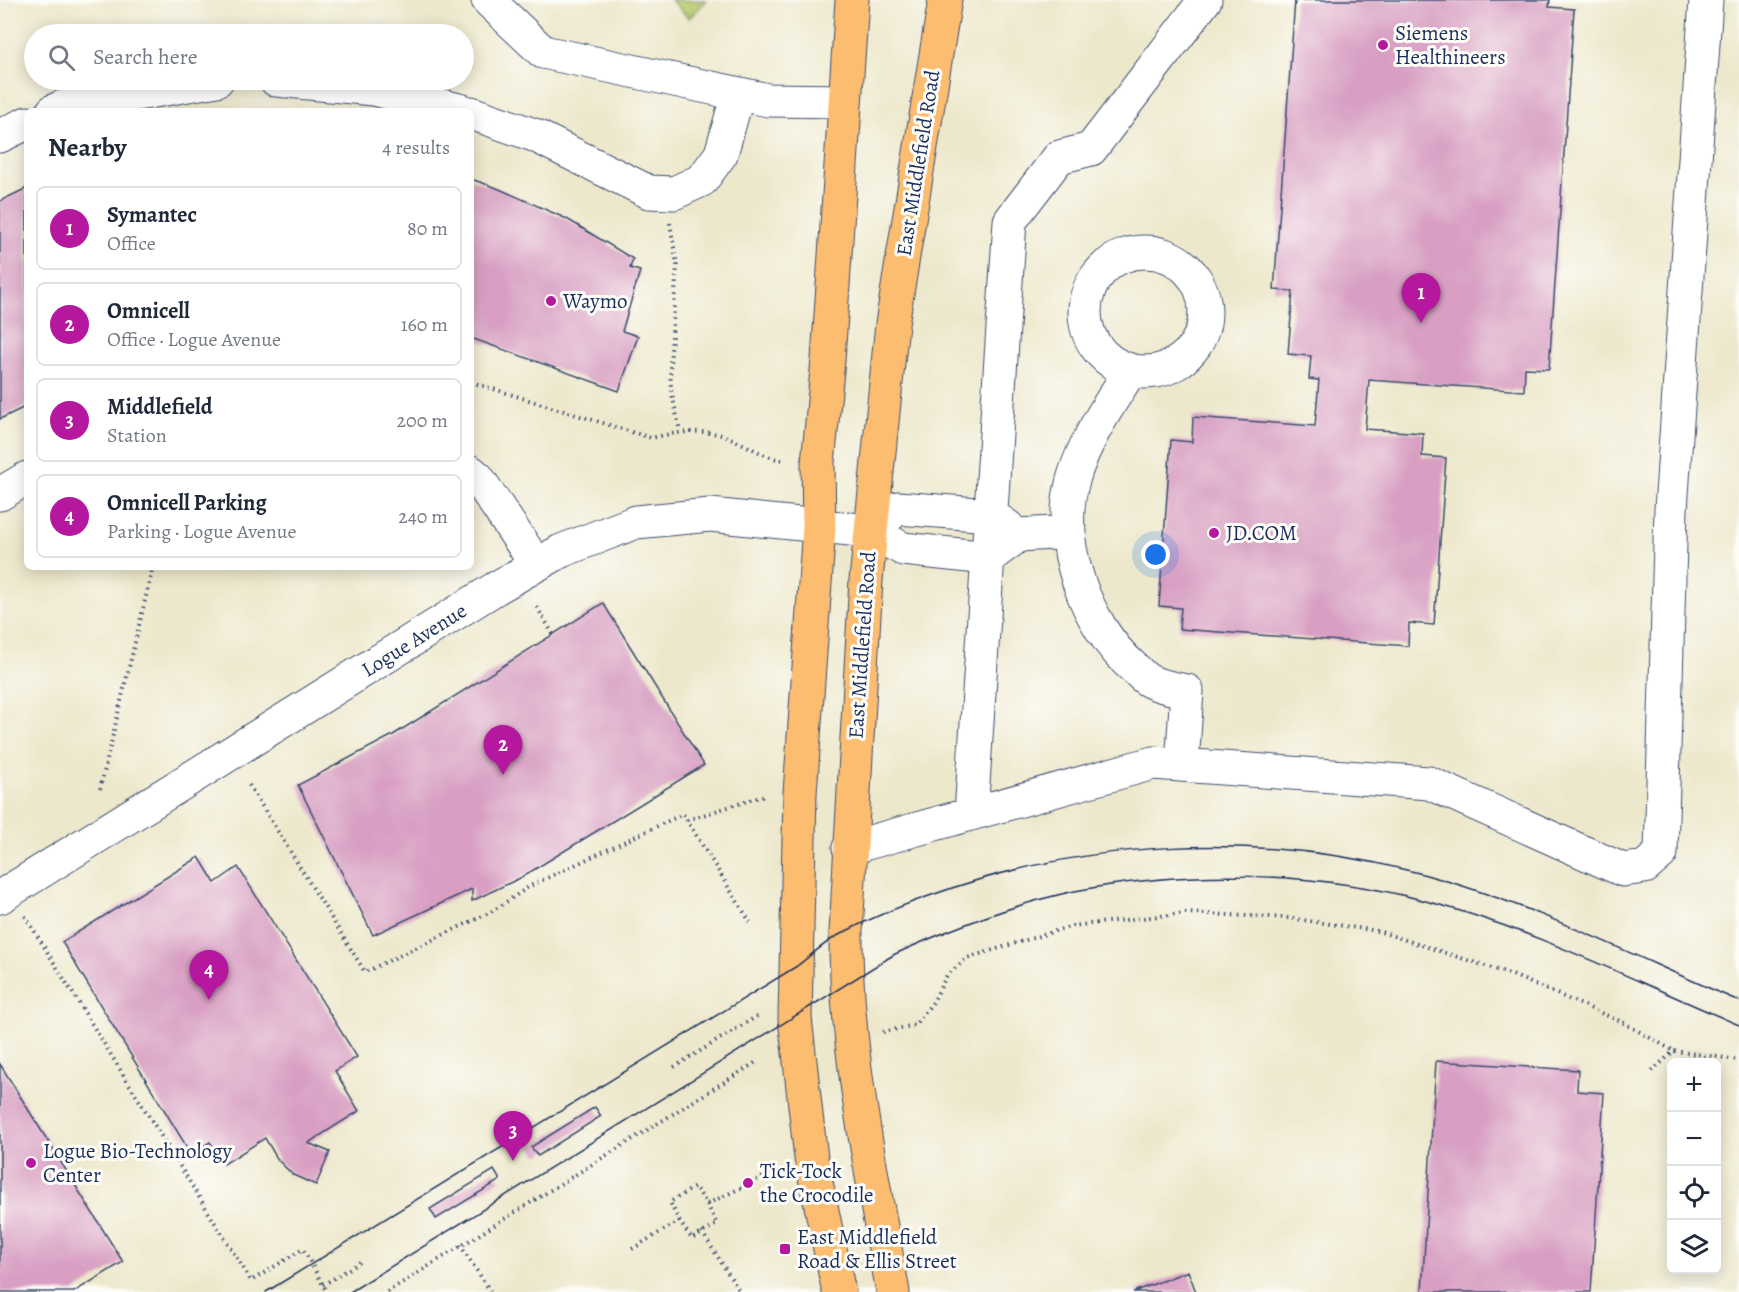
<!DOCTYPE html>
<html lang="en">
<head>
<meta charset="utf-8">
<style>
	body { margin:0; font-family:Alegreya,serif; background:#f2f2f3; color:#1f2937 }
	.controls { position:absolute; right:18px; bottom:18px; display:grid; overflow:hidden; border-radius:9px; box-shadow:0 3px 15px #0003 }
	.controls button { width:54px; height:54px; display:grid; place-items:center; padding:0; border:0; border-bottom:2px solid #e0e1e3; background:#fff; color:#1f2937; font:30px sans-serif }
	.you { position:absolute; left:1156px; top:555px; width:21px; height:21px; margin:-15px; border:4px solid #fff; border-radius:50%; background:#1a73e8; box-shadow:0 0 0 9px #1a73e833 }
	.badge { display:grid; place-items:center; width:39px; height:39px; border-radius:50%; background:#b5179e; color:#fff; font-size:20px; font-weight:700 }
	.pin { position:absolute; translate:-50% -50px; filter:drop-shadow(0 2px 3px #0008) }
	.pin::after { content:''; position:absolute; top:32px; width:21px; height:18px; background:inherit; clip-path:polygon(0 0,100% 0,50% 100%) }
	.list { margin:0; padding:0; list-style:none }
	h2 { display:flex; justify-content:space-between; align-items:center; height:78px; margin:0; padding:0 24px; font-size:26px }
	h2 small { font-size:20px; font-weight:400; color:#747a83 }
	.list li { display:grid; grid-template-columns:39px 1fr auto; gap:18px; align-items:center; box-sizing:border-box; height:84px; margin:0 12px 12px; padding:0 12px; border:2px solid #e0e1e3; border-radius:9px }
	.list b { display:block; font-size:22px; white-space:nowrap }
	.list p { margin:0; font-size:20px; white-space:nowrap; color:#747a83 }
	.list em { font-size:20px; font-style:normal; color:#747a83 }
	.icon { flex:none; width:33px; height:33px; fill:none; stroke:currentColor; stroke-width:2; stroke-linecap:round; stroke-linejoin:round }
	.map { position:relative; flex:none; width:1739px; height:1292px; overflow:hidden }
	.search { position:absolute; background:#fff; box-shadow:0 3px 15px #0003; left:24px; top:24px; width:450px; height:66px; display:flex; align-items:center; gap:15px; box-sizing:border-box; padding:0 21px; border-radius:33px; color:#747a83; font-size:22px }
	.panel { position:absolute; background:#fff; box-shadow:0 3px 15px #0003; left:24px; top:108px; width:450px; height:462px; border-radius:9px }
	.map>svg:first-child { display:block }
	.green { fill:#b7c86b; stroke:#697c64; stroke-width:1.5 }
	.building { fill:#d89fc3 }
	.lines { fill:none; stroke-linecap:round; stroke-linejoin:round }
	.minor-casing { stroke:#3a4b6e; stroke-width:35 }
	.major-casing { stroke:#3a4b6e; stroke-width:35 }
	.path { stroke:#3a4b6e; stroke-width:4; stroke-dasharray:1.5 4.5; stroke-linecap:butt }
	.minor { stroke:#fff; stroke-width:33 }
	.major { stroke:#fcbd6f; stroke-width:33 }
	.tram { stroke:#1b2f5e; stroke-width:1.5 }
	.poi-dot { fill:#b5179e; stroke:#fdfcf7; stroke-width:2 }
	.labels { text-anchor:middle; dominant-baseline:central; stroke-width:6; stroke-linejoin:round; paint-order:stroke }
	.poi-label { font-size:21px; fill:#1b2f5e; stroke:#fdfcf7; text-anchor:start }
	.street-label { font-size:21px; fill:#1b2f5e; stroke:#fdfcf7 }
</style>
</head>
<body>
<div class="map">
<svg width="1739" height="1292" viewBox="0 0 1739 1292">
	<rect width="100%" height="100%" fill="#fdfcf7"/>
	<filter id="ink" filterUnits="userSpaceOnUse"><feTurbulence type="fractalNoise" baseFrequency=".0167" numOctaves="2"/><feDisplacementMap in="SourceGraphic" scale="12" xChannelSelector="R" yChannelSelector="G"/><feConvolveMatrix kernelMatrix="1 2 1 2 8 2 1 2 1" color-interpolation-filters="sRGB"/></filter>
	<filter id="wash" filterUnits="userSpaceOnUse"><feTurbulence type="fractalNoise" baseFrequency=".008" numOctaves="4" result="noise"/><feDisplacementMap in="SourceGraphic" scale="24" xChannelSelector="R" yChannelSelector="G"/><feGaussianBlur stdDeviation="1.35" result="paint"/><feColorMatrix in="noise" values="0 0 0 0 0 0 0 0 0 0 0 0 0 0 0 0 0 1.4 0 .05"/><feComposite in="paint" operator="in"/></filter>
	<g filter="url(#wash)">
		<rect width="100%" height="100%" fill="#ede8cc"/>
		<path class="green" d="M671,0H707L689,18Z"/>
		<g id="blocks">
			<path class="building" d="M1295,0H1550L1549,7L1574,9L1549,369L1525,368L1524,391L1369,380L1365,429L1423,433L1422,456L1446,458L1434,625L1409,623L1408,646L1179,629L1181,608L1159,606L1171,440L1192,442L1193,417L1315,426L1319,380L1309,379L1311,356L1288,354L1293,291L1274,290Z
				M471,179L497,188L567,219L633,259L630,268L640,271L622,331L638,336L619,391L471,338Z
				M27,188V406L0,419V201Z
				M603,603L704,765L522,877L472,901V889L373,935L298,785L393,735Z
				M199,857L215,883L238,867L357,1057L335,1071L359,1111L308,1143L330,1152L316,1185L293,1175L278,1160L265,1138L224,1164L210,1142L191,1154L62,942Z
				M1436,1061L1578,1070L1577,1091L1604,1093L1591,1292H1422Z
				M0,1064L123,1262L74,1292H0Z
				M595,1107L601,1116L538,1156L531,1147Z
				M494,1170L500,1180L436,1219L430,1209Z
				M1188,1271L1196,1292H1133Z"/>
		</g>
	</g>
	<g filter="url(#ink)">
		<use href="#blocks" fill-opacity="0" stroke="#3a4b6e" stroke-width="1.5"/>
		<g class="lines">
			<defs>
				<path id="minor" d="M488,0L543,52L768,100L845,101
					M276,80L374,89L463,111
					M53,111L62,107L217,80
					M471,113L534,135L649,192L674,193L702,180L721,154L738,94
					M0,136L27,123
					M1085 312a60 60 0 1 1 120 0a60 60 0 1 1-120 0Z
					M1130,371C1109,405 1084,441 1073,480C1055,543 1086,626 1134,668C1139,672 1145,680 1152,682C1162,687 1176,689 1187,691L1182,765
					M471,472L478,478L536,564
					M0,494L27,478
					M870,531L898,508L991,515L1008,527
					M971,814L1010,221L1059,157L1091,149L1205,0
					M849,848L1153,763L1429,783L1623,870L1645,867L1661,853L1671,509L1706,0
					M0,897L496,588L561,551L636,522L710,515L870,531L903,549L988,558L1019,535L1070,532"/>
				<path id="major" d="M839,1292L811,1158L795,1018L800,793L819,527L818,463L828,360L852,0
					M893,1292C872,1174 845,1052 846,932L866,580L892,324L945,0"/>
			</defs>
			<use href="#minor" class="minor-casing"/>
			<use href="#major" class="major-casing"/>
			<path class="path" d="M670,223L677,265L670,365L671,389L680,431
				M471,382L651,438C681,431 710,427 739,442C754,449 767,458 783,460
				M537,607L553,634
				M249,785L365,972L491,912L530,886L683,814L750,922
				M100,789L153,567
				M687,820L763,796
				M25,916L251,1281L303,1249L327,1292
				M883,1032L915,1025L933,1002L947,975L967,958L1072,926L1186,913L1289,918L1378,931L1510,974L1622,1022L1674,1051
				M674,1067L759,1015
				M1652,1071L1674,1051L1739,1060
				M679,1221L692,1239L717,1224L707,1204
				M702,1232L740,1292
				M460,1245L491,1292
				M632,1249L679,1221L670,1202L695,1187L707,1204L766,1176
				M323,1285L360,1262
				M387,1292L758,1061"/>
			<use href="#minor" class="minor"/>
			<use href="#major" class="major"/>
			<path class="tram" d="M266,1292L797,966C810,956 823,944 837,936C866,920 898,907 929,896C1083,840 1255,831 1415,872C1527,901 1633,956 1739,1001
				M350,1292L895,954C952,928 1013,904 1075,891C1187,869 1312,871 1422,900C1531,928 1635,981 1739,1025"/>
		</g>
	</g>
	<g class="poi-dot">
		<circle cx="1383" cy="45" r="6"/>
		<circle cx="551" cy="301" r="6"/>
		<circle cx="1214" cy="533" r="6"/>
		<circle cx="31" cy="1163" r="6"/>
		<circle cx="748" cy="1183" r="6"/>
		<rect x="779" y="1243" width="12" height="12" rx="3"/>
	</g>
	<g class="labels">
		<g class="poi-label">
			<text x="1395" y="33">Siemens<tspan x="1395" dy="24">Healthineers</tspan></text>
			<text x="563" y="301">Waymo</text>
			<text x="1226" y="533">JD.COM</text>
			<text x="43" y="1151">Logue Bio-Technology<tspan x="43" dy="24">Center</tspan></text>
			<text x="760" y="1171">Tick-Tock<tspan x="760" dy="24">the Crocodile</tspan></text>
			<text x="797" y="1237">East Middlefield<tspan x="797" dy="24">Road &amp; Ellis Street</tspan></text>
		</g>
		<g class="street-label">
			<text transform="translate(918 163) rotate(-81)">East Middlefield Road</text>
			<text transform="translate(414 640) rotate(-32)">Logue Avenue</text>
			<text transform="translate(862 645) rotate(-86)">East Middlefield Road</text>
		</g>
	</g>
</svg>
<div class="controls">
<button>+</button>
<button>−</button>
<button><svg class="icon" aria-label="locate" viewBox="0 0 24 24"><circle cx="12" cy="12" r="6"/><path d="M12 2v4M12 18v4M2 12h4M18 12h4"/></svg></button>
<button><svg class="icon" aria-label="layers" viewBox="0 0 24 24"><path d="M12 4l9 5-9 5-9-5zM3 14l9 5 9-5"/></svg></button>
</div>
<div class="you"></div>
<div class="pin badge" style="left:1421px;top:323px">1</div>
<div class="pin badge" style="left:503px;top:775px">2</div>
<div class="pin badge" style="left:513px;top:1161px">3</div>
<div class="pin badge" style="left:209px;top:1000px">4</div>
<div class="search"><svg class="icon" aria-label="search" viewBox="0 0 24 24"><circle cx="10" cy="10" r="6"/><path d="M15 15l6 6"/></svg>Search here</div>
<section class="panel">
<h2>Nearby<small>4 results</small></h2>
<ul class="list">
<li><span class="badge">1</span><div><b>Symantec</b><p>Office</p></div><em>80 m</em></li>
<li><span class="badge">2</span><div><b>Omnicell</b><p>Office · Logue Avenue</p></div><em>160 m</em></li>
<li><span class="badge">3</span><div><b>Middlefield</b><p>Station</p></div><em>200 m</em></li>
<li><span class="badge">4</span><div><b>Omnicell Parking</b><p>Parking · Logue Avenue</p></div><em>240 m</em></li>
</ul>
</section>
</div>
</body>
</html>
